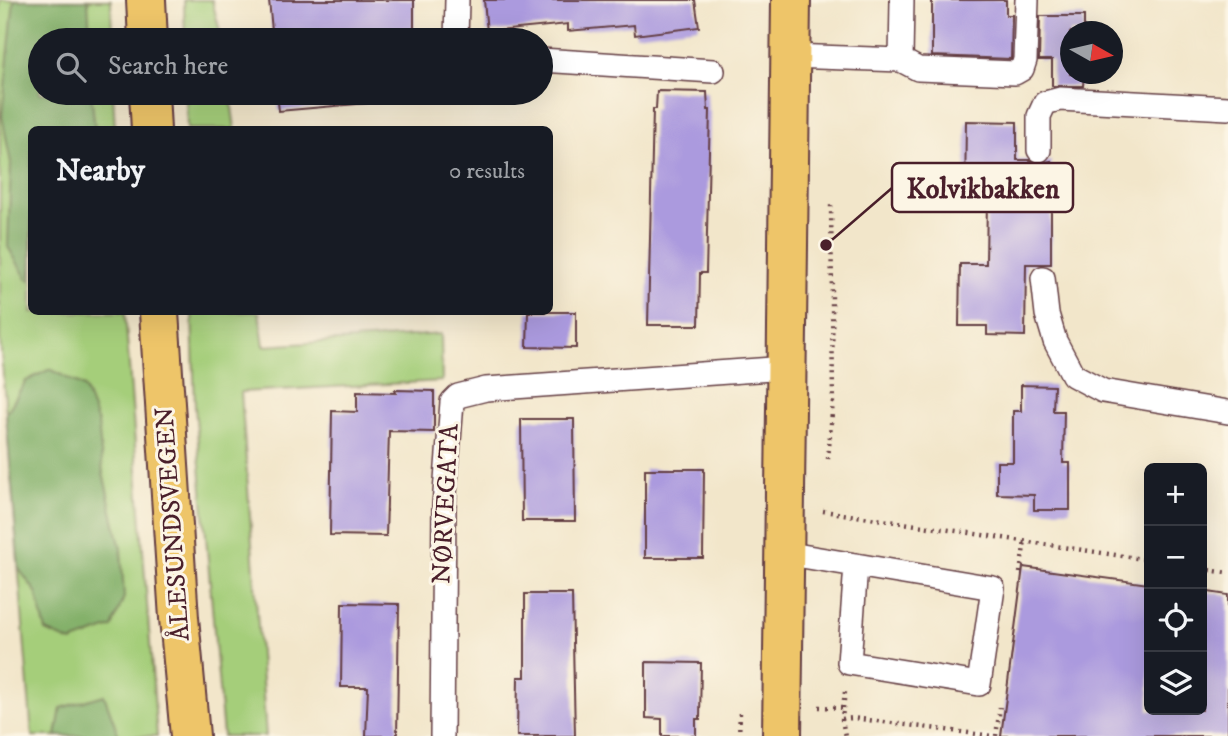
<!DOCTYPE html>
<html lang="en">
<head>
<meta charset="utf-8">
<style>
	body { margin:0; font-family:"IM FELL DW Pica",serif; background:#20242c; color:#f1f3f6 }
	.controls { position:absolute; right:21px; bottom:21px; display:grid; overflow:hidden; border-radius:10px; box-shadow:0 7px 28px #0002 }
	.controls button { width:63px; height:63px; display:grid; place-items:center; padding:0; border:0; border-bottom:2px solid #363941; background:#171b24; color:#f1f3f6; font:35px sans-serif }
	.compass { position:absolute; left:1060px; top:21px; width:63px; height:63px; border-radius:50%; background:#171b24; box-shadow:0 7px 28px #0002; rotate:98deg }
	.list { margin:0; padding:0; list-style:none }
	h2 { display:flex; justify-content:space-between; align-items:center; height:91px; margin:0; padding:0 28px; font-size:30px }
	h2 small { font-size:23px; font-weight:400; color:#9ea1a6 }
	.icon { flex:none; width:38px; height:38px; fill:none; stroke:currentColor; stroke-width:2; stroke-linecap:round; stroke-linejoin:round }
	.map { position:relative; flex:none; width:1228px; height:736px; overflow:hidden }
	.search { position:absolute; background:#171b24; box-shadow:0 7px 28px #0002; left:28px; top:28px; width:525px; height:77px; display:flex; align-items:center; gap:18px; box-sizing:border-box; padding:0 24px; border-radius:38px; color:#9ea1a6; font-size:26px }
	.panel { position:absolute; background:#171b24; box-shadow:0 7px 28px #0002; left:28px; top:126px; width:525px; height:189px; border-radius:10px }
	.map>svg:first-child { display:block }
	.green { fill:#a5ce7a; stroke:#787652; stroke-width:2 }
	.forest { fill:#84b16a; stroke:#67684a; stroke-width:2 }
	.building { fill:#ab9ade }
	.lines { fill:none; stroke-linecap:round; stroke-linejoin:round }
	.service-casing { stroke:#633d43; stroke-width:26 }
	.primary-casing { stroke:#633d43; stroke-width:42 }
	.trunk-casing { stroke:#633d43; stroke-width:42 }
	.path { stroke:#633d43; stroke-width:4.5; stroke-dasharray:2 5; stroke-linecap:butt }
	.service { stroke:#fff; stroke-width:23 }
	.primary { stroke:#eec569; stroke-width:38 }
	.trunk { stroke:#eec569; stroke-width:38 }
	.labels { text-anchor:middle; dominant-baseline:central; stroke-width:6; stroke-linejoin:round; paint-order:stroke }
	.street-label { font-size:26px; fill:#4a1f2b; stroke:#fcf5e5 }
	.leader { fill:none; stroke:#4a1f2b; stroke-width:2.5 }
	.callout-dot { fill:#4a1f2b; stroke:#fcf5e5; stroke-width:2.5 }
	.callout { fill:#fcf5e5; stroke:#4a1f2b; stroke-width:2.5 }
	.callout-label { font-size:28px; text-anchor:middle; font-weight:bold; fill:#4a1f2b }
</style>
</head>
<body>
<div class="map">
<svg width="1228" height="736" viewBox="0 0 1228 736">
	<rect width="100%" height="100%" fill="#fcf5e5"/>
	<filter id="ink" filterUnits="userSpaceOnUse"><feTurbulence type="fractalNoise" baseFrequency=".0143" numOctaves="2"/><feDisplacementMap in="SourceGraphic" scale="14" xChannelSelector="R" yChannelSelector="G"/><feConvolveMatrix kernelMatrix="1 2 1 2 8 2 1 2 1" color-interpolation-filters="sRGB"/></filter>
	<filter id="wash" filterUnits="userSpaceOnUse"><feTurbulence type="fractalNoise" baseFrequency=".00686" numOctaves="4" result="noise"/><feDisplacementMap in="SourceGraphic" scale="28" xChannelSelector="R" yChannelSelector="G"/><feGaussianBlur stdDeviation="1.57" result="paint"/><feColorMatrix in="noise" values="0 0 0 0 0 0 0 0 0 0 0 0 0 0 0 0 0 1.4 0 .05"/><feComposite in="paint" operator="in"/></filter>
	<g filter="url(#wash)">
		<rect width="100%" height="100%" fill="#f2e6ca"/>
		<path class="green" d="M0,0H111L112,40H40V93H113L115,129L32,130V312H125L157,736H32L0,339Z
			M184,0H212L222,40H185Z
			M186,93H230L235,129H187Z
			M192,312H259L264,346L441,334L442,381L241,392L266,736H223L195,407Z"/>
		<path class="forest" d="M14,0H88L90,40H40V93H91L95,129L32,130L31,280L27,279L8,247L11,163L2,116Z
			M50,369L84,387L98,423L103,473L121,549L124,597L112,627L71,642L46,631L36,592L19,569L6,414L26,381Z
			M104,695L119,736H56L61,708Z"/>
		<g id="blocks">
			<path class="building" d="M269,0H414V40H273Z
				M484,0H695L699,27L635,35L634,25L568,31V24L487,32Z
				M932,0H1006V15H1012L1011,59L932,56Z
				M1040,16H1084V32H1070V74H1084L1083,86H1052V60H1039Z
				M657,91L707,92L708,110H710L706,273H700L699,325H648L653,109H656Z
				M277,93H413V99L279,111Z
				M966,121L1017,122V160H1030L1038,164L1051,161V264H1026L1025,336L987,335V326H959L960,264H986L987,199H965Z
				M528,312H576V348L527,347Z
				M1021,385L1054,386L1053,411H1064L1063,463H1070V510H1034V495L997,494V462H1013V411H1021Z
				M395,390L434,391V432L389,431L386,536L330,535L332,411L357,412V392L396,393Z
				M521,419H574L575,521H522Z
				M645,469H704L703,558H645Z
				M1023,567L1149,584V710H1202V591L1228,595V736H1001Z
				M525,594H572L575,736H517L518,677H525Z
				M342,603L399,604L397,736H366L368,687H341Z
				M646,662L701,663L700,719H696V736H662V719L646,718Z"/>
		</g>
	</g>
	<g filter="url(#ink)">
		<use href="#blocks" fill-opacity="0" stroke="#633d43" stroke-width="2"/>
		<g class="lines">
			<defs>
				<path id="service" d="M456,40L457,0
					M790,56L901,60L902,0
					M541,60L713,71
					M901,60L918,69L1015,73L1022,69L1025,60L1027,0
					M1039,150V116L1045,103L1060,99L1228,108
					M1043,278L1047,314L1055,341L1073,375L1103,391L1228,412
					M784,553L993,588L979,684L849,663L856,565
					M442,736L444,506L452,402L458,396L486,389L787,368"/>
				<path id="primary" d="M782,736L791,0"/>
				<path id="trunk" d="M146,0L148,40
					M149,93L151,130
					M159,312L179,618L190,736"/>
			</defs>
			<use href="#service" class="service-casing"/>
			<use href="#primary" class="primary-casing"/>
			<use href="#trunk" class="trunk-casing"/>
			<path class="path" d="M828,459L833,401L831,202
				M823,511L1149,560
				M1202,569L1228,573
				M1020,573L1025,540
				M819,707L843,708L842,719L845,736
				M843,708L845,692
				M842,719L853,718L992,736
				M739,736L740,712
				M996,736L1000,707"/>
			<use href="#service" class="service"/>
			<use href="#primary" class="primary"/>
			<use href="#trunk" class="trunk"/>
		</g>
	</g>
	<g class="labels">
		<g class="street-label">
			<text transform="translate(446 504) rotate(-87)">NØRVEGATA</text>
			<text transform="translate(173 524) rotate(-94)">ÅLESUNDSVEGEN</text>
		</g>
	</g>
	<path class="leader" d="M826 245L892 188"/>
	<circle class="callout-dot" cx="826" cy="245" r="7"/>
	<rect class="callout" x="892" y="163" width="181" height="49" rx="7"/>
	<g class="callout-label">
		<text x="983" y="198">Kolvikbakken</text>
	</g>
</svg>
<div class="controls">
<button>+</button>
<button>−</button>
<button><svg class="icon" aria-label="locate" viewBox="0 0 24 24"><circle cx="12" cy="12" r="6"/><path d="M12 2v4M12 18v4M2 12h4M18 12h4"/></svg></button>
<button><svg class="icon" aria-label="layers" viewBox="0 0 24 24"><path d="M12 4l9 5-9 5-9-5zM3 14l9 5 9-5"/></svg></button>
</div>
<svg class="compass" viewBox="-18 -18 36 36"><path d="M0-13l5 13h-10z" fill="#e53935"/><path d="M0 13l5-13h-10z" fill="#9ea1a6"/></svg>
<div class="search"><svg class="icon" aria-label="search" viewBox="0 0 24 24"><circle cx="10" cy="10" r="6"/><path d="M15 15l6 6"/></svg>Search here</div>
<section class="panel">
<h2>Nearby<small>0 results</small></h2>
<ul class="list">
</ul>
</section>
</div>
</body>
</html>
